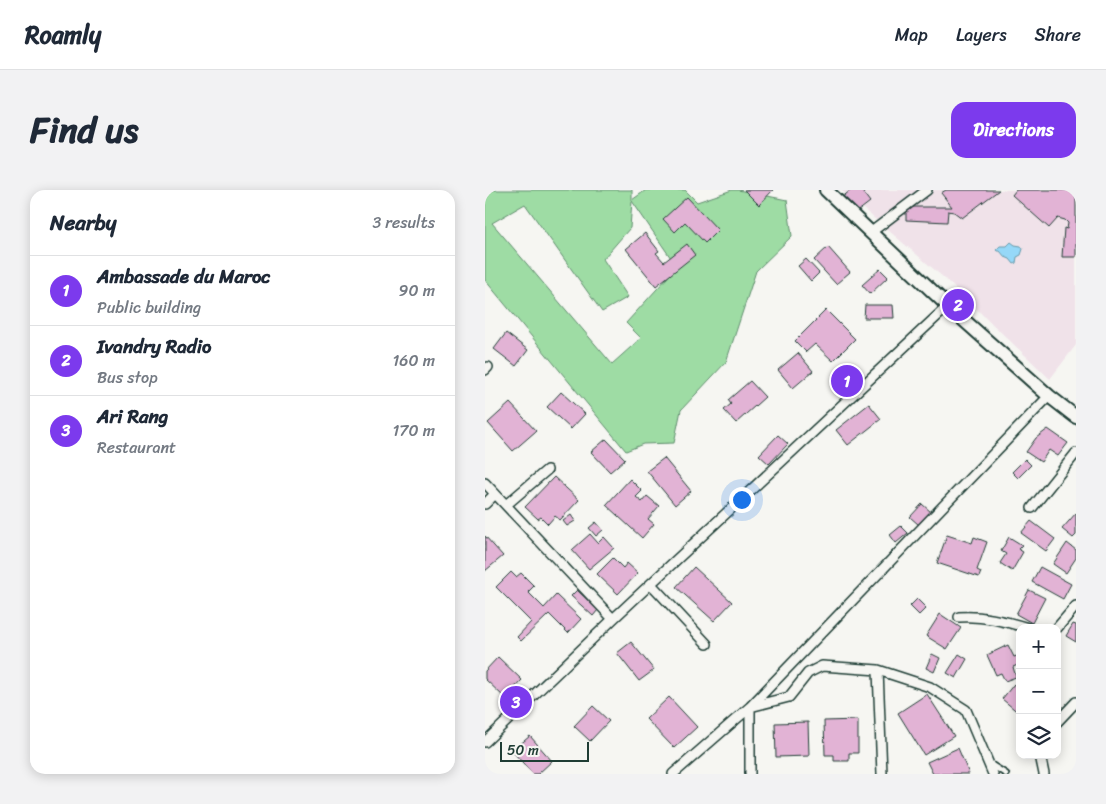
<!DOCTYPE html>
<html lang="en">
<head>
<meta charset="utf-8">
<style>
	body { margin:0; font-family:Sriracha,sans-serif; background:#f2f2f3; color:#1f2937 }
	.controls { position:absolute; right:15px; bottom:15px; display:grid; overflow:hidden; border-radius:10px; box-shadow:0 2px 12px #0003 }
	.controls button { width:45px; height:45px; display:grid; place-items:center; padding:0; border:0; border-bottom:1px solid #e0e1e3; background:#fff; color:#1f2937; font:25px sans-serif }
	.scale { position:absolute; left:15px; bottom:12px; width:89px; box-sizing:border-box; padding-left:5px; border:2px solid #1f3d34; border-top:0; font-size:14px; line-height:18px; white-space:nowrap; color:#1f3d34; -webkit-text-stroke:4px #f6f6f2; paint-order:stroke }
	.you { position:absolute; left:256px; top:309px; width:18px; height:18px; margin:-12px; border:4px solid #fff; border-radius:50%; background:#1a73e8; box-shadow:0 0 0 8px #1a73e833 }
	.badge { display:grid; place-items:center; width:32px; height:32px; border-radius:50%; background:#7c3aed; color:#fff; font-size:16px; font-weight:700 }
	.pin { position:absolute; translate:-50% -50%; border:2px solid #fff; box-shadow:0 1px 5px #0006 }
	.list { margin:0; padding:0; list-style:none }
	h2 { display:flex; justify-content:space-between; align-items:center; height:65px; margin:0; padding:0 20px; font-size:21px }
	h2 small { font-size:16px; font-weight:400; color:#747a83 }
	.list li { display:grid; grid-template-columns:32px 1fr auto; gap:15px; align-items:center; box-sizing:border-box; height:70px; padding:0 20px; border-top:1px solid #e0e1e3 }
	.list b { display:block; font-size:19px; white-space:nowrap }
	.list p { margin:0; font-size:16px; white-space:nowrap; color:#747a83 }
	.list em { font-size:16px; font-style:normal; color:#747a83 }
	.icon { flex:none; width:28px; height:28px; fill:none; stroke:currentColor; stroke-width:2; stroke-linecap:round; stroke-linejoin:round }
	.map { position:relative; flex:none; width:591px; height:584px; overflow:hidden; border-radius:15px }
	header { display:flex; align-items:center; gap:30px; box-sizing:border-box; height:70px; padding:0 25px; background:#fff; border-bottom:1px solid #e0e1e3 }
	header strong { font-size:24px }
	nav { display:flex; gap:28px; margin-inline-start:auto; font-size:18px }
	.intro { display:flex; align-items:center; justify-content:space-between; box-sizing:border-box; height:120px; padding:0 30px }
	h1 { margin:0; font-size:35px }
	.button { padding:12px 22px; border-radius:15px; background:#7c3aed; color:#fff; font-size:18px; font-weight:700 }
	main { display:flex; gap:30px; padding:0 30px }
	aside { flex:1; background:#fff; border-radius:15px; box-shadow:0 2px 12px #0003 }
	.map>svg:first-child { display:block }
	.built { fill:#f0e2e9 }
	.green { fill:#9edca4; stroke:#5e8c6c; fill-rule:evenodd }
	.water { fill:#96d8f8; stroke:#669aaa }
	.building { fill:#e2b3d5; stroke:#1f3d34 }
	.lines { fill:none; stroke-linecap:round; stroke-linejoin:round }
	.lane-casing { stroke:#1f3d34; stroke-width:8 }
	.street-casing { stroke:#1f3d34; stroke-width:12 }
	.secondary-casing { stroke:#1f3d34; stroke-width:16 }
	.lane { stroke:#f6f6f2; stroke-width:4.5 }
	.street { stroke:#f6f6f2; stroke-width:9 }
	.secondary { stroke:#f6f6f2; stroke-width:12 }
</style>
</head>
<body>
<header>
<strong>Roamly</strong>
<nav><a>Map</a><a>Layers</a><a>Share</a></nav>
</header>
<div class="intro"><h1>Find us</h1><a class="button">Directions</a></div>
<main>
<aside>
<h2>Nearby<small>3 results</small></h2>
<ul class="list">
<li><span class="badge">1</span><div><b>Ambassade du Maroc</b><p>Public building</p></div><em>90 m</em></li>
<li><span class="badge">2</span><div><b>Ivandry Radio</b><p>Bus stop</p></div><em>160 m</em></li>
<li><span class="badge">3</span><div><b>Ari Rang</b><p>Restaurant</p></div><em>170 m</em></li>
</ul>
</aside>
<div class="map">
<svg width="591" height="584" viewBox="0 0 591 584">
	<rect width="100%" height="100%" fill="#f6f6f2"/>
	<filter id="ink" filterUnits="userSpaceOnUse"><feTurbulence type="fractalNoise" baseFrequency=".02" numOctaves="2"/><feDisplacementMap in="SourceGraphic" scale="10" xChannelSelector="R" yChannelSelector="G"/><feConvolveMatrix kernelMatrix="1 2 1 2 8 2 1 2 1" color-interpolation-filters="sRGB"/></filter>
	<g filter="url(#ink)">
		<path class="built" d="M356,0H591V155L565,189L458,87Z"/>
		<path class="green" d="M0,0H147V10L161,0H200L212,12L247,0H253L302,10L307,46L271,81L241,172L196,220L189,253L158,254L141,261L0,90ZM147,11L192,77L141,133L156,148L127,174L7,33L40,14L117,122L143,107L118,69L145,38Z"/>
		<path class="water" d="M526,52L530,55L536,56L538,59L536,65L532,67L531,73L529,74L525,69L520,67L515,61H512L511,60L515,56H522Z"/>
		<path class="building" d="M259,0H288L274,15Z
			M366,0H376L385,12L368,25L355,9Z
			M461,0H514L477,28L469,22L463,21L462,32L421,30V17H467L456,3Z
			M531,0H591V67H577L579,38L582,39L583,33L580,30L573,28L564,38L527,5Z
			M202,7L233,40L220,53L200,32L190,42L178,29Z
			M160,43L174,61L171,63L179,72L202,54L210,65L171,96L141,59Z
			M343,57L365,82L351,94L329,70Z
			M321,69L334,83L326,91L313,76Z
			M395,79L403,87L385,104L377,95Z
			M380,115H408L409,128H379Z
			M341,120L370,149L348,171L330,154L321,162L310,151Z
			M21,143L43,160L31,176L9,159Z
			M313,163L328,181L308,198L293,180Z
			M265,191L280,207L251,233L239,220L246,214L243,210Z
			M76,202L100,224L86,239L62,217Z
			M25,213L51,241L28,261L3,233Z
			M384,214L396,229L363,255L351,240Z
			M563,239L583,253L573,266L564,260L556,272L541,262L551,248Z
			M293,245L303,254L284,274L274,265Z
			M121,249L140,269L125,282L106,262Z
			M179,268L206,301L190,315L162,281Z
			M540,269L546,275L533,288L527,282Z
			M69,287L94,310L75,330L70,326L63,334L56,327L53,329L40,317Z
			M145,289L157,301L151,307L157,312L162,306L174,316L163,329L169,334L157,348L121,315Z
			M437,314L446,322L434,335L425,327Z
			M591,323V345L588,348L577,339Z
			M86,325L90,331L82,336L78,331Z
			M546,331L570,349L561,361L536,343Z
			M111,332L118,340L111,346L104,338Z
			M416,336L423,343L411,353L405,345Z
			M105,344L113,353L119,347L129,358L104,379L87,360Z
			M462,345L487,353L489,347L502,352L492,380L496,382L494,387L452,373Z
			M0,346L18,366L0,381Z
			M524,347L537,355L533,359L538,362L527,381L515,373L521,364L516,361Z
			M582,353L591,360V368L581,383L568,374Z
			M128,368L138,378L142,373L153,383L133,404L112,384Z
			M209,377L247,412L229,431L191,397Z
			M555,377L586,394L578,409L547,392Z
			M26,382L31,387L36,383L49,396L43,402L59,418L71,405L96,429L83,443L64,424L36,451L32,447L46,432L11,397Z
			M92,400L113,420L108,426L86,406Z
			M544,400L560,408L547,433L531,424Z
			M432,409L441,418L434,425L425,416Z
			M455,424L476,438L462,459L441,446Z
			M588,434L591,435V452L581,446Z
			M146,452L169,480L154,491L132,463Z
			M523,455L529,467L534,465L535,474L528,477L531,487L520,491L516,483L511,485L502,465Z
			M447,464L455,468L449,482L441,478Z
			M474,464L482,469L471,488L462,483Z
			M13,467L37,490L20,508L0,489V481Z
			M529,494L535,499V524L517,509Z
			M442,504L469,546L439,565L413,523Z
			M184,507L212,537L189,558L161,529Z
			M108,516L124,531L105,551L89,536Z
			M373,530V563H364V571H349V565H340L339,531Z
			M323,532L324,566L291,567L290,533Z
			M45,546L67,571L53,584H48L27,561Z
			M473,558L484,584H448L442,572Z"/>
		<g class="lines">
			<defs>
				<path id="lane" d="M505,574L521,584"/>
				<path id="street" d="M385,43L442,0
					M0,180L3,177
					M0,293L128,429
					M0,314L10,304
					M21,315L62,280
					M547,318L591,263
					M166,394L222,454
					M474,427C497,425 521,431 543,438
					M572,438L591,416
					M393,480L397,584
					M572,532L591,512
					M0,552L128,429L463,116
					M555,565L559,584
					M188,584L265,517L564,206
					M265,584V517L304,507L323,483L337,476L393,480L445,497L481,520L508,584"/>
				<path id="secondary" d="M341,0L463,116L564,206L591,227"/>
			</defs>
			<use href="#lane" class="lane-casing"/>
			<use href="#street" class="street-casing"/>
			<use href="#secondary" class="secondary-casing"/>
			<use href="#lane" class="lane"/>
			<use href="#street" class="street"/>
			<use href="#secondary" class="secondary"/>
		</g>
	</g>
</svg>
<div class="controls">
<button>+</button>
<button>−</button>
<button><svg class="icon" aria-label="layers" viewBox="0 0 24 24"><path d="M12 4l9 5-9 5-9-5zM3 14l9 5 9-5"/></svg></button>
</div>
<div class="scale">50 m</div>
<div class="you"></div>
<div class="pin badge" style="left:362px;top:191px">1</div>
<div class="pin badge" style="left:473px;top:115px">2</div>
<div class="pin badge" style="left:31px;top:512px">3</div>
</div>
</main>
</body>
</html>
